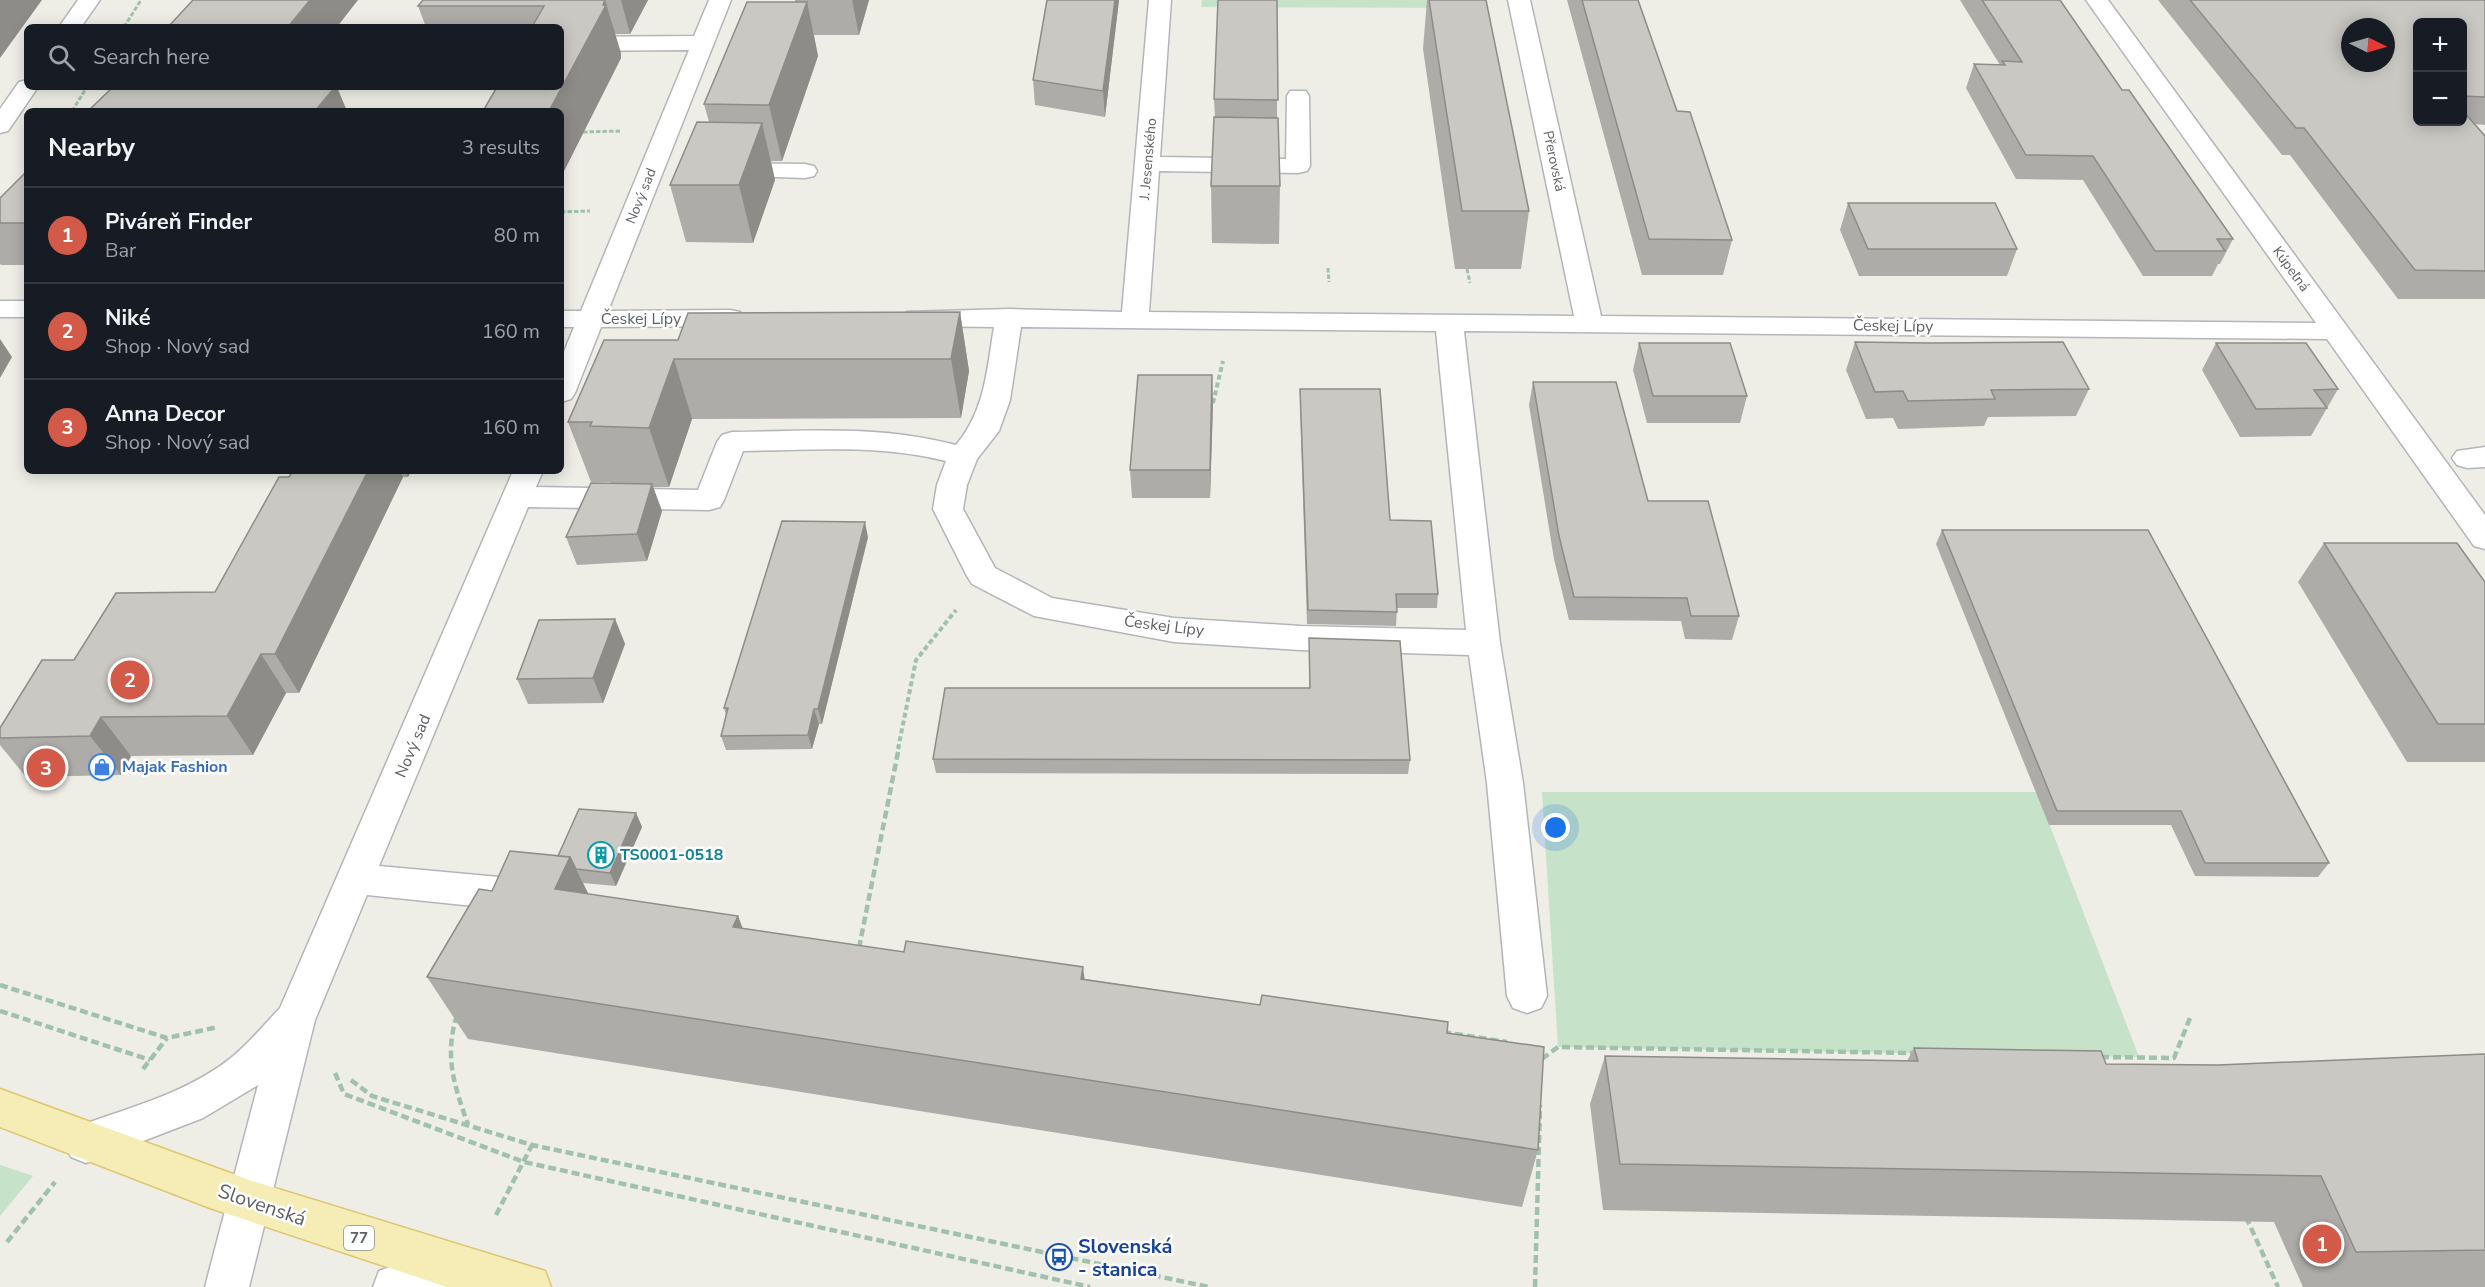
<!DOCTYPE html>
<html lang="en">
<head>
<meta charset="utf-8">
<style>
	body { margin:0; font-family:"Nunito Sans",sans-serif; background:#20242c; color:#f1f3f6 }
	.controls { position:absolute; right:18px; top:18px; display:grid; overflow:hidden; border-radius:9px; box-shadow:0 3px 15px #0003 }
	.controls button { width:54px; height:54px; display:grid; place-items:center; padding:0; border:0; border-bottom:2px solid #363941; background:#171b24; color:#f1f3f6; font:30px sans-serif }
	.compass { position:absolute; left:2341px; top:18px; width:54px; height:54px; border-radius:50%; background:#171b24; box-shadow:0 3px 15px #0003; rotate:95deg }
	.you { position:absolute; left:1556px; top:828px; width:21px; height:21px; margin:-15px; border:4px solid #fff; border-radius:50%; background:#1a73e8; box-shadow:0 0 0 9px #1a73e833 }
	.badge { display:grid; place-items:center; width:39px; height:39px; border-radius:50%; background:#d35948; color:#fff; font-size:20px; font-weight:700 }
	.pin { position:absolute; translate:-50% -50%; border:3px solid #fff; box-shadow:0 2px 6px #0006 }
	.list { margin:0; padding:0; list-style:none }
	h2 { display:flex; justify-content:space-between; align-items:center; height:78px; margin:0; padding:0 24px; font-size:26px }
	h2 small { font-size:20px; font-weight:400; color:#9ea1a6 }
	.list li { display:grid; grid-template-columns:39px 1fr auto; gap:18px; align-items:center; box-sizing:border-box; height:96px; padding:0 24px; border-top:2px solid #363941 }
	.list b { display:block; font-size:22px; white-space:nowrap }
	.list p { margin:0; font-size:20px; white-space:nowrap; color:#9ea1a6 }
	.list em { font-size:20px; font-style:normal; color:#9ea1a6 }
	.icon { flex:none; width:33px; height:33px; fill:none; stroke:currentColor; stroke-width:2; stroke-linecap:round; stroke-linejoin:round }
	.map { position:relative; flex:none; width:2485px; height:1287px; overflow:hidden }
	.search { position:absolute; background:#171b24; box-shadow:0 3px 15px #0003; left:24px; top:24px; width:540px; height:66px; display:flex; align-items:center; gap:15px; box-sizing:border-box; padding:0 21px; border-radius:9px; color:#9ea1a6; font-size:22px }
	.panel { position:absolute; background:#171b24; box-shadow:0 3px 15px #0003; left:24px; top:108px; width:540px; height:366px; border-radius:9px }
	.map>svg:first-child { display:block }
	.green { fill:#c6e2c8 }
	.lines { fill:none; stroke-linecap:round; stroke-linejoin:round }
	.minor-casing { stroke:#b3b6b9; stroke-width:3 }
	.major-casing { stroke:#dfc56e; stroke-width:3 }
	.path-far2 { stroke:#a0c2ac; stroke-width:3; stroke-dasharray:4.5 2; stroke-linecap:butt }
	.path-far1 { stroke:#a0c2ac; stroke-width:4; stroke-dasharray:5 3; stroke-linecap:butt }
	.path { stroke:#a0c2ac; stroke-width:4.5; stroke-dasharray:8 4; stroke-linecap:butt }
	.minor { fill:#fff; fill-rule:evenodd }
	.major { fill:#f5edb5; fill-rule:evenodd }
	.wall { fill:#aeaca8; fill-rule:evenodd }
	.shaded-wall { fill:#8d8c88 }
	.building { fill:#cac8c3; stroke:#8d8c88; stroke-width:1.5; fill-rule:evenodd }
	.labels { text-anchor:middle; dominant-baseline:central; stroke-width:5; stroke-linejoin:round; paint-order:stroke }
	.far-street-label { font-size:14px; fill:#5e6165; stroke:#fff }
	.shield { fill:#fff; stroke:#8e9093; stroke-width:1.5 }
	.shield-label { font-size:15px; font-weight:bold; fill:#5e6165 }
	.street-label { font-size:16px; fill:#5e6165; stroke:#fff }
	.shop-label { font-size:16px; font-weight:bold; fill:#366cbe; stroke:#fff; text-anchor:start }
	.culture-label { font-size:16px; font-weight:bold; fill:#0d838f; stroke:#fff; text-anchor:start }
	.near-street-label { font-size:20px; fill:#5e6165; stroke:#fff }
	.near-transit-label { font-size:20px; font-weight:bold; fill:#164399; stroke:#fff; text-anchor:start }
</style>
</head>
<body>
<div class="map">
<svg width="2485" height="1287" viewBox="0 0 2485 1287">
	<rect width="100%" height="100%" fill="#eeede6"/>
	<path class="green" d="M1202,0H1471L1473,8L1201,7Z
		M1542,792H2037L2139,1057L1558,1047Z
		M0,1165L33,1176L0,1216Z"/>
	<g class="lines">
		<defs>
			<path id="minor" d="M78,0H100L81,27H59Z
				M709,0H731L608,311L730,310L740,312L744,318L740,324L730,326L601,327L575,393L571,399L561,402V359L574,327H561V311H581L689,50L561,51V37L694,36Z
				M1149,0H1171L1160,157L1286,159L1287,96L1290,91H1306L1309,96L1310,166L1307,171L1298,173L1159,171L1149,312L1574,316L1508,0H1530L1601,316L2316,323L2086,0H2108L2485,515V549L2474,546L2327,339L1464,331L1500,643L1523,783L1547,996L1541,1008L1527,1013L1513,1008L1507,996L1487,783L1469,655L1300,650L1174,642L1034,616L972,584L967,576L933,509L937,485L946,461C880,444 811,450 743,451L724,500L720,507L709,510L528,507L379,866L521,879L534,884L540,895L534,906L521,911L367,895L315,1020L249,1287H205L258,1085L203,1118L86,1163L71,1157L65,1143L71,1129C126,1108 184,1095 231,1058C249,1043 264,1025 280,1008L513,471H543L536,487L698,490L717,442L722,435L732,432C810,431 880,425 956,445C985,411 987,369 994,327L917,326L907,324L903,318L907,312L1009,309L1122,312ZM1021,327L1436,331L1466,630L1300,626L1174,618L1052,598L995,568L963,509L967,485L977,459L999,431L1010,400Z
				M27,80V87H38L8,131L0,133V109L19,82Z
				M729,163L805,164L814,166L817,171L814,176L805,178L720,175L717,170L720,165Z
				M0,301H27V317H0Z
				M2485,447V467L2467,468L2457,465L2452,458L2457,451Z
				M468,1251L484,1257L490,1273L484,1287H373L379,1271L395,1265Z"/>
			<path id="major" d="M0,1089L252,1181L545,1271L551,1287H447L210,1208L0,1127Z"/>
		</defs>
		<use href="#minor" class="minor-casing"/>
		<use href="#major" class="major-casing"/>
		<path class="path-far2" d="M124,27L141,0
			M72,111L87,87
			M583,132L621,131
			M561,212L590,211
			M1328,268L1329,282
			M1467,269L1470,283"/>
		<path class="path-far1" d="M1213,403L1223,361
			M898,749L916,660L956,610"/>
		<path class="path" d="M859,948L899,747
			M0,985L167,1038L218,1027
			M0,1011L150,1060
			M457,1015C444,1055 454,1086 468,1124
			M1443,1032L1507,1042
			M2101,1057L2174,1058L2190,1018
			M1542,1059L1558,1047L1913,1053
			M143,1069L167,1038
			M335,1073L344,1094L524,1162L1090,1287
			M351,1080L372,1096L532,1145L1209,1287
			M496,1215L532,1145
			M2246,1217L2278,1287
			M7,1242L55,1182
			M1535,1287L1540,1105"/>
		<use href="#minor" class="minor"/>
		<use href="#major" class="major"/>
	</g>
	<path class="wall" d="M423,0H648L630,34H615L621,58L561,177V27H426L418,6Z
		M795,0H869L859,35H814L818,56L782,161H771L775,180L753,243L686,242L670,185L709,122L704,104L795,2Z
		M1047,0H1119L1105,117L1035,105L1033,80Z
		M1277,0V118L1280,186L1279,244L1212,243L1211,186L1215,117L1214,99Z
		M1427,0H1486L1529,211L1521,269H1455L1423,49Z
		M1567,0H1638L1677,111L1732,240L1723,275H1642Z
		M1960,0H2060L2122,90L2233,239L2220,264H2218L2212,276H2143L2083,180L2016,179L1966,88L1974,64L2000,65Z
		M2158,0H2485V125L2474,124L2485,136V299H2398L2290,155H2282ZM2463,22V122H2418Z
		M27,171V265H1L0,264V198Z
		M1848,203L2017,249L2007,276H1859L1840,230Z
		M960,312L969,371L961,418L692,419L669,487H653L662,511L647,561L577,565L566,537L611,483L610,482H591L568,422L678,340Z
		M1855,342L2089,389L2076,416L1988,417L1984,426L1898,429L1893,418L1866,419L1846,370Z
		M1639,343L1747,396L1740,423H1647L1633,370Z
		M2216,343L2338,389L2311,436L2240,437L2202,370Z
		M1533,382L1648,501L1739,616L1732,640L1685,639L1681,621L1569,620L1554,559L1529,405Z
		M1300,389L1438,594L1437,608H1397L1396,626L1307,624L1300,403Z
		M1213,403L1210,498H1132L1130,470Z
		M293,471H411L408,477H403L299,693H286L253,755L131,756L121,775L26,777L0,745V728L74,660L215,592Z
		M1942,530L2329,863L2318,877L2195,876L2171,825H2049L1936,544Z
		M868,537L822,724H819L812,749L726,750L721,736L726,715L724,708Z
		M2324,543L2485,582V762H2407L2298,582Z
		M615,619L625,644L603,703L528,704L517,679Z
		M1309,638L1410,760L1408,774L936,773L933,759L1309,688Z
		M636,813L642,827L616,886L583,883L588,894L738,916L742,928L1447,1033L1538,1150L1522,1207L468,1039L427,977L492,891L558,856Z
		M1914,1048L2106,1064L2218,1065L2485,1054V1287H2303L2274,1222L1603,1210L1590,1104L1605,1056L1907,1061Z"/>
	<path class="shaded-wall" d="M0,0H42L0,58Z
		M310,0H358L337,27H288Z
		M605,0L621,53V58L561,177V111H548Z
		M621,0H648L630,34Z
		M852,0H869L859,35Z
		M1115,0H1119L1105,117L1103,91Z
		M807,2L818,56L782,161L769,105Z
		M335,87H337L347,111H315Z
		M762,123L775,180L753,243L739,185Z
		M960,312L969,371L961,418L951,359Z
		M0,339L12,357L0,378Z
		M674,359L692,419L669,487L649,428Z
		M1212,375L1213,403L1210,498V470Z
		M368,471H400L403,477L299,693L275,654Z
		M405,471H411L408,477Z
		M652,484L662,511L647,561L637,534Z
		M865,522L868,537L822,724L818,709Z
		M615,619L625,644L603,703L593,678Z
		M261,654L286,693L253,755L227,716Z
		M814,709L819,724L812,749L808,735Z
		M101,717L131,756L121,775L90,736Z
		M636,813L642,827L616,886L610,873Z
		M570,857L602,921L555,889Z
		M738,916L762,979L733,927Z
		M1083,967L1091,1029L1081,979Z"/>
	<path class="building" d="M193,0H310L288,27H168Z
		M423,0H605L603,5H606L549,111H483L497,87H561V27H532L544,6H418Z
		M1047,0H1115L1103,91L1033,80Z
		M1218,0H1277L1278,100L1214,99Z
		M1429,0H1486L1529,211H1462Z
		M1582,0H1638L1677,111L1690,112L1732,240L1649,239Z
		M1982,0H2060L2122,90H2129L2233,239H2217L2225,251H2155L2093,156L2026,155L1974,64L2005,65L2002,61L2022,62Z
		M2190,0H2485V97L2463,96V22H2418V122H2463V111L2485,136V271L2415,270L2304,128H2296ZM2350,27H2386V63H2350Z
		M747,2H807L769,105L704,104Z
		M113,87H335L315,111H88Z
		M1214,117L1278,118L1280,186H1211Z
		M697,122L762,123L739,185H670Z
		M27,171V223H0V198Z
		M1848,203H1995L2017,249H1868Z
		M960,312L951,359H674L649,428L590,426L592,422H568L604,340H678L688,313Z
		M1855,342L1931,343L2063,342L2089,389L1991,390L1995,399L1908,401L1903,391L1875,392Z
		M1639,343H1730L1747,396H1653Z
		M2216,343H2306L2338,389L2314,390L2327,408L2256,409Z
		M1138,375H1212L1210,470H1130Z
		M1533,382H1616L1648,501H1708L1739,616H1691L1687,598L1574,597L1559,536Z
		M1300,389H1380L1390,520L1431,521L1438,594H1396L1397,612L1308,610Z
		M293,471H368L275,654H261L227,716L101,717L90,736L0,738V728L42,660H74L116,593L215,592L279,477H289Z
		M591,483L652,484L637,534L566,537Z
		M782,521L865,522L818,709H814L808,735L721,736L728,708H724Z
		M1942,530H2148L2329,863H2205L2181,811H2057Z
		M2324,543H2457L2485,582V724H2438Z
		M615,619L593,678L517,679L539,620Z
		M1309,638L1400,641L1410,760L933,759L945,688H1310Z
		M579,809L636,813L610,873L576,869L570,857L558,856Z
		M510,851L570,857L555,889L738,916L733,927L904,952L906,941L1083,967L1081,979L1260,1005L1262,995L1448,1022L1447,1033L1544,1047L1538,1150L427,977L479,889L492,891Z
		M1914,1048L2101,1051L2106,1064L2218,1065L2485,1054V1250L2356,1252L2321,1176L1620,1164L1605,1056L1918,1061Z"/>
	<defs>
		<symbol id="shop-ring" viewBox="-11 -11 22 22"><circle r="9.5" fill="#fff" stroke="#3f7fe0" stroke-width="1.5"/><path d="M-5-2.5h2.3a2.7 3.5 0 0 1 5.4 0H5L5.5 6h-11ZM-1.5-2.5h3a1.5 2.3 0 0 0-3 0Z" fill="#3f7fe0"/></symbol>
		<symbol id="building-ring" viewBox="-11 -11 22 22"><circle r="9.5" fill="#fff" stroke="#0f9aa8" stroke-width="1.5"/><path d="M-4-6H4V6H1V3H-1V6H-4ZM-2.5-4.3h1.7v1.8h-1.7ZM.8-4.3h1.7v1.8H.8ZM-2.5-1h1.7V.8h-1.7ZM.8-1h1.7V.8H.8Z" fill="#0f9aa8"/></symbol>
		<symbol id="bus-ring" viewBox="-11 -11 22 22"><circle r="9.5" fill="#fff" stroke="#1a4fb4" stroke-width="1.5"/><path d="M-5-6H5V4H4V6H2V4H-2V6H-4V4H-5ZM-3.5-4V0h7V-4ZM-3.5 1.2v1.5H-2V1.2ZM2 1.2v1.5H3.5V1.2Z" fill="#1a4fb4"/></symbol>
	</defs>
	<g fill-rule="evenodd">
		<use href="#shop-ring" x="87" y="752" width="30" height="30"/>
		<use href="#building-ring" x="586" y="840" width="30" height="30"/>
		<use href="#bus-ring" x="1044" y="1242" width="30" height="30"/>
	</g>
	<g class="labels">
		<g class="far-street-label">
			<text transform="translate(1148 159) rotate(-85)">J. Jesenského</text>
			<text transform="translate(1554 161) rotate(78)">Přerovská</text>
			<text transform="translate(641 196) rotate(-68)">Nový sad</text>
			<text transform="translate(2291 269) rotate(54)">Kúpeľná</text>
		</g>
		<rect class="shield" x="344" y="1226" width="30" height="24" rx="4.5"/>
		<g class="shield-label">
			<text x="359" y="1238">77</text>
		</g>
		<g class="street-label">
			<text x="641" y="319">Českej Lípy</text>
			<text transform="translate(1893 326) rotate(1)">Českej Lípy</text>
			<text transform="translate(1164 626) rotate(7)">Českej Lípy</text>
			<text transform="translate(413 746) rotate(-67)">Nový sad</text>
		</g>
		<g class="shop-label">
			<text x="122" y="767">Majak Fashion</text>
		</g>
		<g class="culture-label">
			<text x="620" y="855">TS0001-0518</text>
		</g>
		<g class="near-street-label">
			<text transform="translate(262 1205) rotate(19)">Slovenská</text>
		</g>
		<g class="near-transit-label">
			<text x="1078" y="1246">Slovenská<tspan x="1078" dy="23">- stanica</tspan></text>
		</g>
	</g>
</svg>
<div class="controls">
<button>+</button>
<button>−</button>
</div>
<svg class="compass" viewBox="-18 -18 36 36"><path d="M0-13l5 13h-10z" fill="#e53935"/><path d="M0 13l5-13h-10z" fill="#9ea1a6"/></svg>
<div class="you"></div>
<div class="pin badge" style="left:2322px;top:1244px">1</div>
<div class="pin badge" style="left:130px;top:680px">2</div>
<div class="pin badge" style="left:46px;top:768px">3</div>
<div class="search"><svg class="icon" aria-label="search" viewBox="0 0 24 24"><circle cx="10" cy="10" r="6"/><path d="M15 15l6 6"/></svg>Search here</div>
<section class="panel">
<h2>Nearby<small>3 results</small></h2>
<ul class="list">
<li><span class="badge">1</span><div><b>Piváreň Finder</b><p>Bar</p></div><em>80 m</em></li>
<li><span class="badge">2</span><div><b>Niké</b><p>Shop · Nový sad</p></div><em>160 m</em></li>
<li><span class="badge">3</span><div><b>Anna Decor</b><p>Shop · Nový sad</p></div><em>160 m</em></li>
</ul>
</section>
</div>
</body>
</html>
